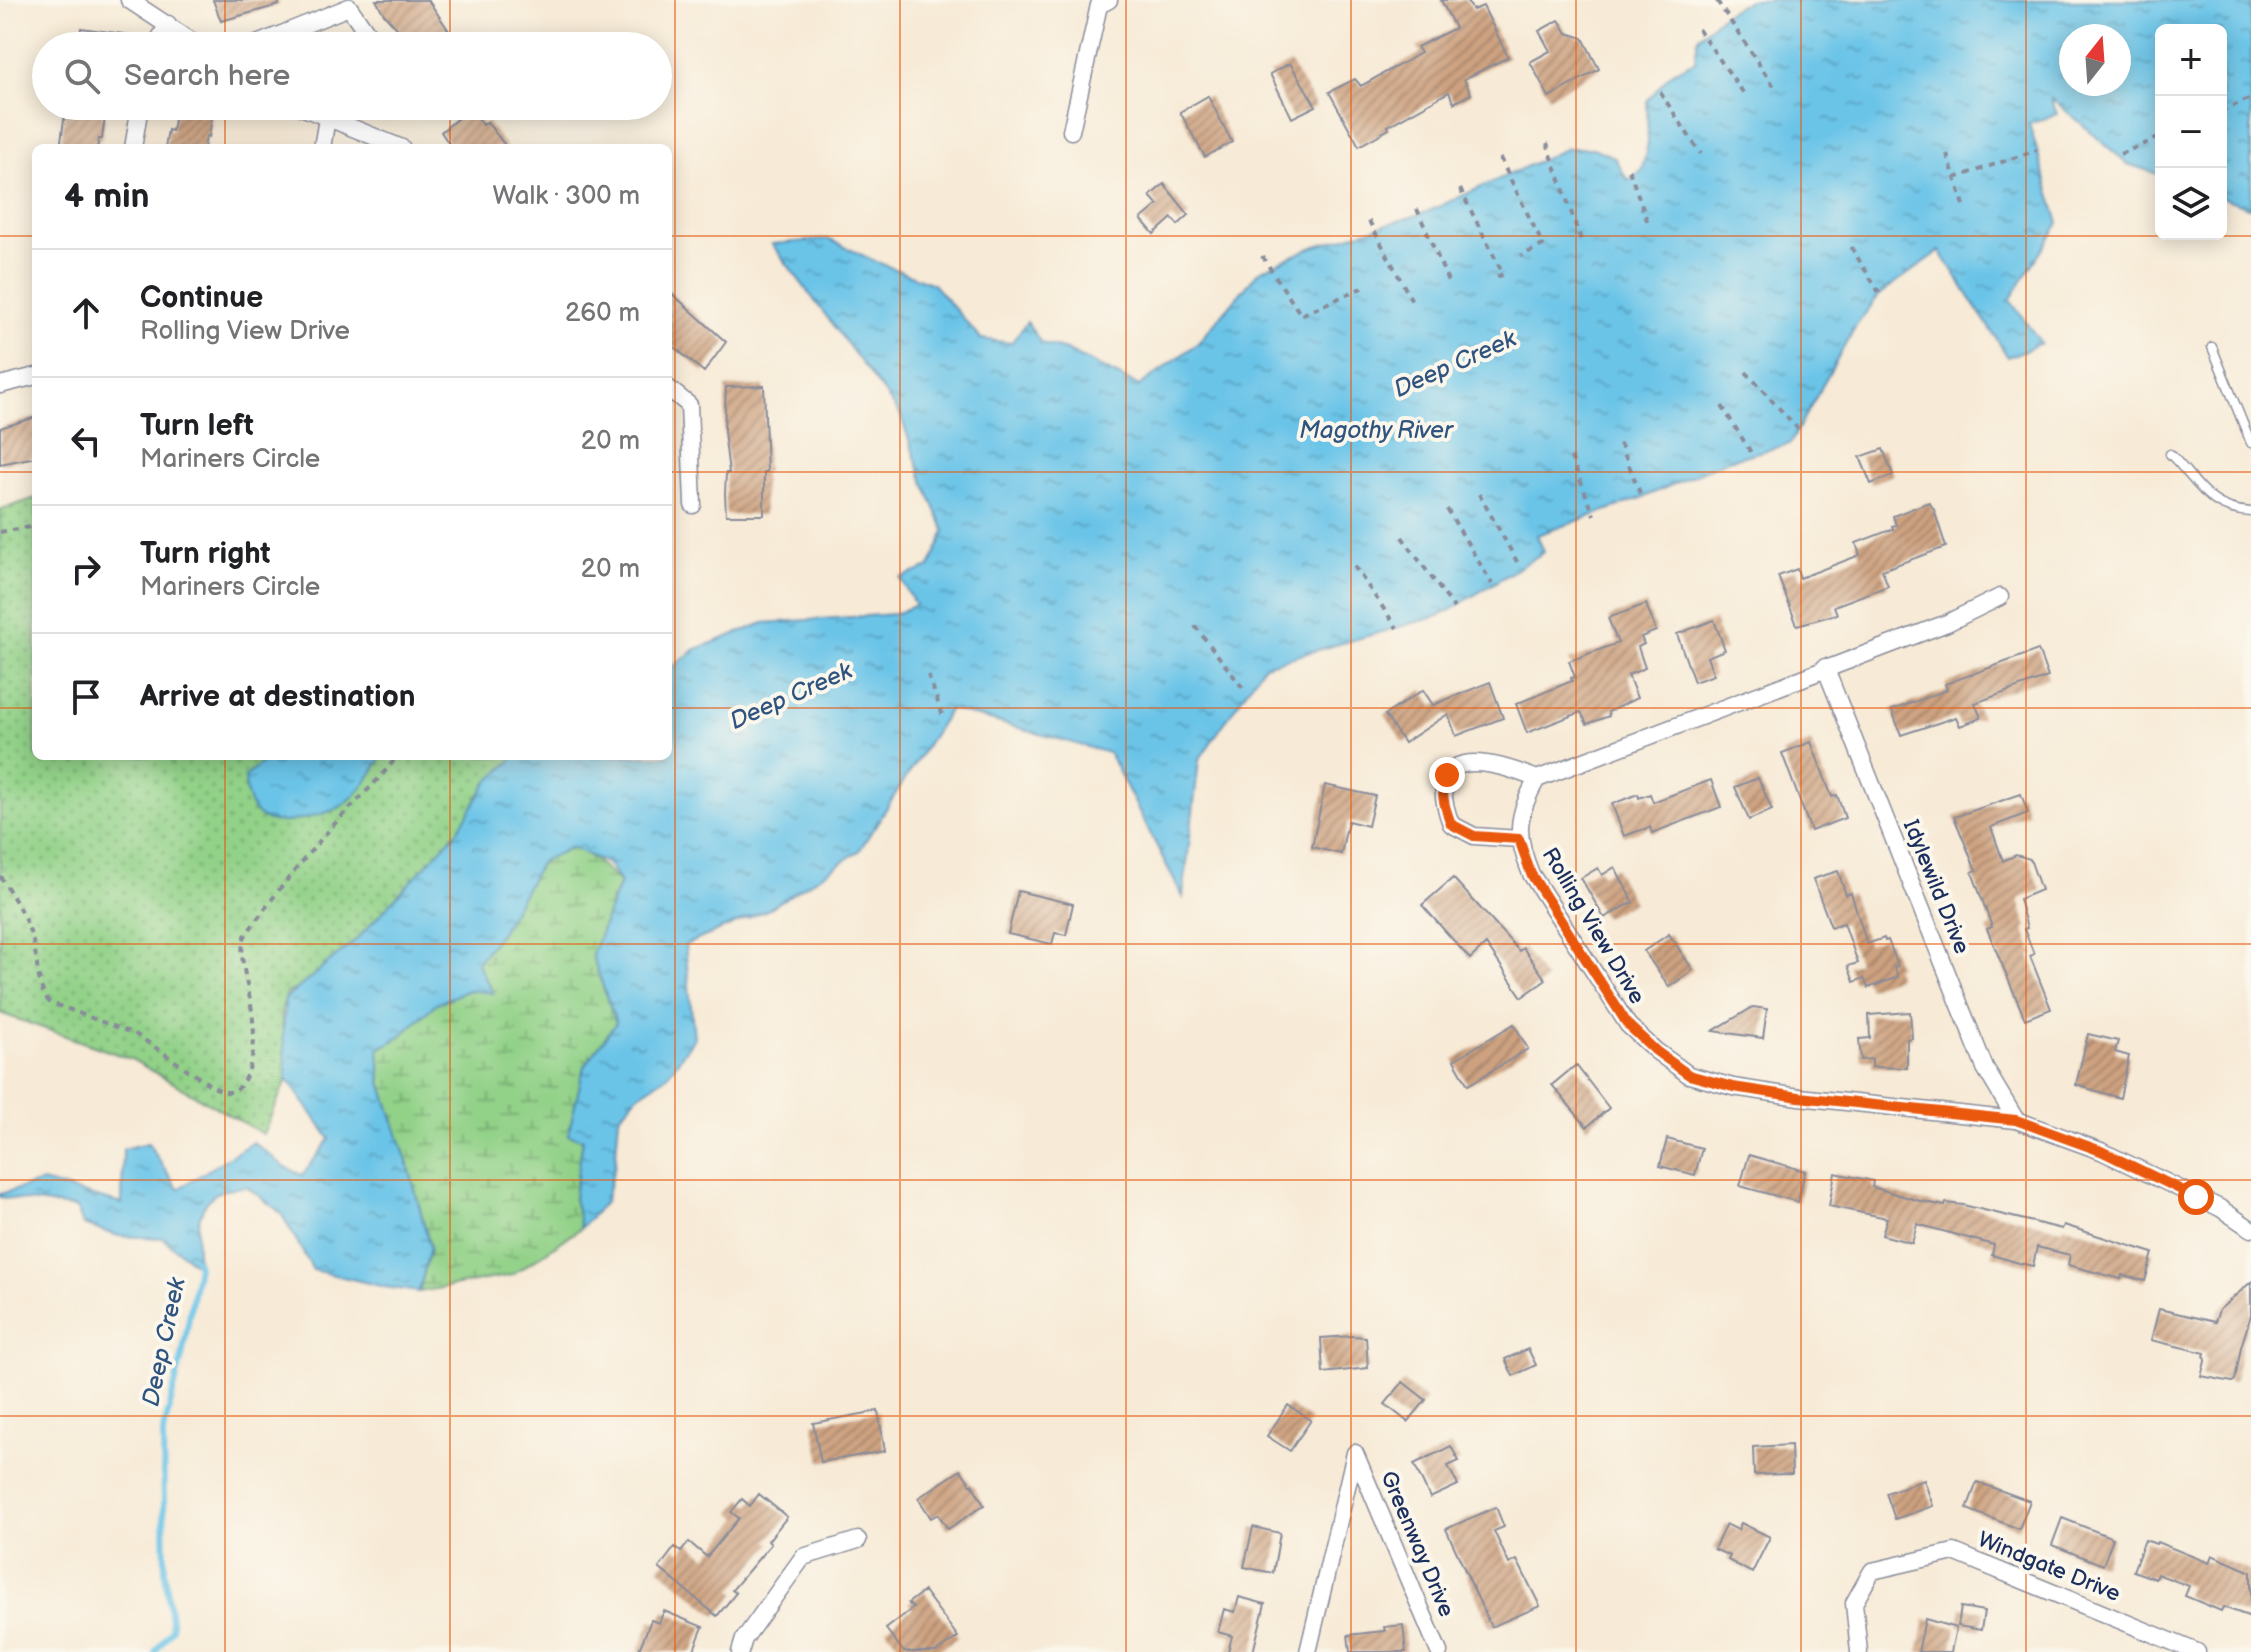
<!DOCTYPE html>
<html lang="en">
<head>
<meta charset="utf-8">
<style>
	body { margin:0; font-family:"Balsamiq Sans",sans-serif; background:#f6f6f6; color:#202124 }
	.controls { position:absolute; right:24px; top:24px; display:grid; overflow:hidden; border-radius:12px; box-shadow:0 4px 20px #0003 }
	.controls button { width:72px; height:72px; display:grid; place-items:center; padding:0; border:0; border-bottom:2px solid #e0e0e0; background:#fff; color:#202124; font:40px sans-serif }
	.compass { position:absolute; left:2059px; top:24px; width:72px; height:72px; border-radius:50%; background:#fff; box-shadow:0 4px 20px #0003; rotate:17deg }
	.stop { position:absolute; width:24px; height:24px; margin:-18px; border:6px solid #ea580c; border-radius:50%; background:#fff }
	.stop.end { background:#ea580c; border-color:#fff; box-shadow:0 2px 8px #0008 }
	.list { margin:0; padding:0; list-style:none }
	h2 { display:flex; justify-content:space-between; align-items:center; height:104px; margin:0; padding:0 32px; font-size:34px }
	h2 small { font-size:26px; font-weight:400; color:#757577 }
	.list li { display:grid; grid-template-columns:52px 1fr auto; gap:24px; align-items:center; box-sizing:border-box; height:128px; padding:0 32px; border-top:2px solid #e0e0e0 }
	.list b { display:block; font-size:30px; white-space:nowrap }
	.list p { margin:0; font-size:26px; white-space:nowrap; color:#757577 }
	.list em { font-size:26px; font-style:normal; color:#757577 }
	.icon { flex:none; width:44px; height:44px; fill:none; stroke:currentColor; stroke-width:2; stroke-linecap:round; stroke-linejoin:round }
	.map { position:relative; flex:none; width:2251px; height:1652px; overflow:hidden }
	.search { position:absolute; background:#fff; box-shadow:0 4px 20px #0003; left:32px; top:32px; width:640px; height:88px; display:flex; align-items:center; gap:20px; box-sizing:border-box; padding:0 28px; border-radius:44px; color:#757577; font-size:30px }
	.panel { position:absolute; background:#fff; box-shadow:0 4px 20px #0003; left:32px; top:144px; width:640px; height:616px; border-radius:12px }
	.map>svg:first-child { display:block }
	.grass { fill:url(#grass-dots); stroke:#568073; stroke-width:2 }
	.wetland { fill:url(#wetland-marsh); stroke:#568073; stroke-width:2 }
	.water { fill:url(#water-ripples); stroke:#437aa3; stroke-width:2; fill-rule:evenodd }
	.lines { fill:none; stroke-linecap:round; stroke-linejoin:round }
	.stream { stroke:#6bc4e8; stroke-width:6 }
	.building { fill:url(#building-hatch) }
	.lane-casing { stroke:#898c9a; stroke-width:11 }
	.street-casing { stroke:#898c9a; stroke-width:19 }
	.path { stroke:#898c9a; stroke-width:4; stroke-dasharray:6 6; stroke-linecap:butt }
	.lane { stroke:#fff; stroke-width:8 }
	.street { stroke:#fff; stroke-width:16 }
	.route { stroke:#ea580c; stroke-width:10 }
	.grid { fill:none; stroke:#e8590c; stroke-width:2; stroke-opacity:0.55 }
	.labels { text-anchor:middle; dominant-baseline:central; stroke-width:8; stroke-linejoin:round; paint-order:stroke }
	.street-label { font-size:22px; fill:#1b2f5e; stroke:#fbf7ec }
	.water-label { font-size:24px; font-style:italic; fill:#2f5480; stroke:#fbf7ec }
</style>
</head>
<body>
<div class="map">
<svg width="2251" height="1652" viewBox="0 0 2251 1652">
	<defs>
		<pattern id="grass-dots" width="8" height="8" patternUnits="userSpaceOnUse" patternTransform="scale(2)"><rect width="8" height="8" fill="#92d188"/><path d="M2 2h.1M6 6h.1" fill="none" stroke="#76aa72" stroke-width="1.8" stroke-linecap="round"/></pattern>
		<pattern id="wetland-marsh" width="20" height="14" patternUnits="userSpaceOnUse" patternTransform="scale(2)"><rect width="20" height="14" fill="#92d188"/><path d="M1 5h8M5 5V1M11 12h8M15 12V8" fill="none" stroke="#76aa72"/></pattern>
		<pattern id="water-ripples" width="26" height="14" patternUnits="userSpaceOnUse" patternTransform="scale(2)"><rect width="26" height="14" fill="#6bc4e8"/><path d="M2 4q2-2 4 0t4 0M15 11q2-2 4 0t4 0" fill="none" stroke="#57a0bf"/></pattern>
		<pattern id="building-hatch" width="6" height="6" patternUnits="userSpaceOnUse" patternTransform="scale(2)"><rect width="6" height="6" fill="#cea280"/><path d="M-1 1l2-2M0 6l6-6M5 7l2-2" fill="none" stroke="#a6846c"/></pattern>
	</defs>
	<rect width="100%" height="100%" fill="#fbf7ec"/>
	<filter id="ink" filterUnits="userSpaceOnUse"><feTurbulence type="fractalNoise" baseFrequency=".0125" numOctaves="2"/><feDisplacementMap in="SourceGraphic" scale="16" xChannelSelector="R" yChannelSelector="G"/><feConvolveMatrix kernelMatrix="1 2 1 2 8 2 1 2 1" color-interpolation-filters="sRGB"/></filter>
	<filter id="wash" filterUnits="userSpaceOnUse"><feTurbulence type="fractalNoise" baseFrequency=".006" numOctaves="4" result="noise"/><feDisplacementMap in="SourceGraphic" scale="32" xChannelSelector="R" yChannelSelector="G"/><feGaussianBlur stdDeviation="1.8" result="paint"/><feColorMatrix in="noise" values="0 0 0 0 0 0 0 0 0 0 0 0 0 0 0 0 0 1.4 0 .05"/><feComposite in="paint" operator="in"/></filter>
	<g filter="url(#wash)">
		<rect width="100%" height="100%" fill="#f7ead6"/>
		<path class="grass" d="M36,498V756H548L444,852L314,982L287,993L281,1012L287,1079L263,1134L131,1059L0,1013V510Z"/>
		<path class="wetland" d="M571,847L588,854L620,882L592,955L616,1023L584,1067L569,1135L583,1139L574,1198L581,1228L512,1275L419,1292L430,1247L410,1171L381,1082L378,1049L400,1037L434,1005L468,990L493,992L476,963L501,932L541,862Z"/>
		<path class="water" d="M1749,0H2251V208L2221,197V30H2161V175L2128,164L2050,97L2057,114L2029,124L2059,223L2010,300L2041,343L2008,357L1940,251L1880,294L1855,327L1790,444L1728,460L1642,498L1537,535L1544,552L1442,615L1264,665L1199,760L1183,897L1109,753L950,709L859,851L767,910L685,945L694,1038L668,1075L638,1095L619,1117L615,1164L605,1202L581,1228L574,1198L583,1139L568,1135L584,1067L616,1023L592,955L620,882L608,864L571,847L541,862L501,932L477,963L493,993L468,990L434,1005L400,1037L379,1049L381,1082L410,1171L430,1247L419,1292L385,1287L313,1270L281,1213L246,1186C237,1188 223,1189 215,1194C193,1211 196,1242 198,1266L162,1238L119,1236L83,1225L77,1208L0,1197V1194L42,1182L122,1204L123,1149L148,1143L178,1189L253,1142L286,1168L302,1175L330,1139L287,1079L283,1033L285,999L357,939L457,832L487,783L511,761L513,756H668V671L694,650L764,623L895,614L915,605L900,578L930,567L945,531L924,483L900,414L772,244L828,239L877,262L933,284L981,339L1011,343L1027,322L1041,343L1066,350L1139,386L1198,343L1259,271L1313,247L1427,212L1567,148H1593L1614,157L1628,181L1642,170L1648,143L1647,101L1671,73L1695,61L1698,37L1724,14ZM2071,36H2119V84H2071Z
			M269,756H382C371,775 361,792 343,805C336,811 323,813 313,816C273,829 247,825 245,777Z"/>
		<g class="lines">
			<path class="stream" d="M155,1652L172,1629L165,1572L163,1434L182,1357L198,1266L196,1260"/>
		</g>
		<g id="blocks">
			<path class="building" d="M213,0H278L279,5L221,21Z
				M376,0H428L451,34L449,36L456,46H413L384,14Z
				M1441,0H1466L1473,10L1483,6L1508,57L1464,79L1471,94L1454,103L1449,92L1388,126L1389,129L1359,146L1329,92L1355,79L1361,86L1421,53L1417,47L1455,28Z
				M1559,20L1567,33L1583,38L1599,69L1549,97L1530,62L1550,51L1539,31Z
				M81,28L138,36L137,46H79Z
				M1290,63L1316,106L1292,118L1270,74Z
				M1208,96L1232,142L1205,157L1180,112Z
				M66,106H103L102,117H105L102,139H99L97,148H60Z
				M470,108L483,125L487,122L507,148H452L441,132Z
				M176,109L212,116L209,137L206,136L204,148H165L168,130L172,131Z
				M1164,184L1189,215L1178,225L1172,218L1154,234L1141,219L1158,205L1150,196Z
				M668,290L726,342L704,372L668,342Z
				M764,386L767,472H764V515H726L725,494L726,473H729L724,431L726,387Z
				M36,417V457L0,464V428Z
				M1883,449L1893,475L1871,484L1860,457Z
				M1929,502L1934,510L1946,547L1882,570L1888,586L1834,606L1837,614L1797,625L1778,576L1797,569L1800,578L1860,555L1856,543L1893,529L1892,526L1896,525L1893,516Z
				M1646,604L1656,631L1641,637L1644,644L1638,647L1645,668L1628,675L1637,698L1608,712L1609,716L1587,724L1581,712L1527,733L1516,704L1572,681L1571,678L1575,677L1569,661L1618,643L1608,618Z
				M1714,620L1725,650L1707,657L1714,675L1694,682L1677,634Z
				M2038,650L2048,677L1975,703L1981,718L1960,726L1956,717L1901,735L1892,710L1947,690L1945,684Z
				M1490,682L1503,718L1456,736L1448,714L1404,743L1385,715L1423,690L1433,705Z
				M1811,742L1832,797L1837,795L1845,818L1811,831L1782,753Z
				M1758,778L1772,810L1749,820L1735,787Z
				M1711,780L1721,807L1652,833L1650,827L1624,836L1612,804L1638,794L1639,798L1650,794L1653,802Z
				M1325,785L1375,796L1368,826L1348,821L1341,854L1312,847Z
				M2021,794L2028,813L1991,827L2003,861L2016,855L2030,859L2041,890L2019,899L2027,928L2024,929L2034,954L2030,956L2051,1009L2025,1019L1987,929L1992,927L1972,872L1976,870L1954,817Z
				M1615,867L1633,902L1604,918L1581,878L1598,868L1602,875Z
				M1838,871L1846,895L1851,893L1867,944L1884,938L1885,941L1888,940L1898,966L1894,967L1898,977L1868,988L1864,978L1854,982L1848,966L1858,963L1844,923L1831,927L1813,879Z
				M1453,878L1519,951L1523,948L1546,980L1522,997L1486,944L1470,959L1422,905Z
				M1018,891L1073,904L1066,935L1055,933L1052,944L1008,934Z
				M1669,934L1693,970L1669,987L1644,951Z
				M1753,1007L1767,1009L1763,1038L1713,1031Z
				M1910,1012L1912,1038L1907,1039V1068L1872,1067V1059L1861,1060L1859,1039L1870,1038L1869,1015Z
				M1514,1024L1528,1049L1468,1085L1454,1060Z
				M2088,1034L2118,1041L2115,1052L2129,1056L2120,1098L2076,1085Z
				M1576,1065L1609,1108L1587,1127L1552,1085Z
				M1667,1139L1702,1148L1695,1175L1660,1166Z
				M1749,1155L1805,1171L1798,1202L1740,1186Z
				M1835,1173L1873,1181L1872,1187L1920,1201L1945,1206L1946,1203L1963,1205L2062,1229L2064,1225L2153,1253L2145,1281L2122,1275L2121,1279L2068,1265L2070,1255L2037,1247L2033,1266L2019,1263L1992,1255L1994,1245L1917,1224L1912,1243L1882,1235L1887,1218L1829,1206Z
				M2251,1282V1315L2241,1347L2235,1380L2232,1382L2201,1376L2206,1358L2204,1357L2205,1353L2151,1340L2159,1309L2215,1322L2219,1310Z
				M1352,1336L1366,1337L1368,1368L1323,1373L1321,1338Z
				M1528,1349L1536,1365L1513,1376L1505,1359Z
				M1403,1382L1426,1400L1408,1422L1385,1404Z
				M1288,1405L1311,1420L1290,1451L1267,1436Z
				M878,1411L885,1451L821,1462L813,1423Z
				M1791,1445L1792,1474L1754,1475L1753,1447Z
				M1451,1446L1459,1461L1448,1466L1458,1485L1430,1498L1414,1464Z
				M961,1470L971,1485L972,1484L984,1505L948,1529L938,1514L931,1518L918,1498Z
				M1924,1480L1933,1506L1895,1519L1886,1493Z
				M1977,1482L2030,1501L2019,1529L1967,1509Z
				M759,1494L787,1517L768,1541L771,1544L732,1590L736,1593L717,1616L659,1568L675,1547L681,1552L689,1542L707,1557L739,1518L731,1512L742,1499L750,1506Z
				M1496,1507L1504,1527L1494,1531L1509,1564L1517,1560L1540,1606L1491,1627L1446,1529Z
				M2062,1518L2113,1538L2103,1565L2052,1545Z
				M1741,1523L1770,1537L1752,1573L1728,1560L1730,1556L1714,1549L1726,1524L1738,1530Z
				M1253,1527L1280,1533L1273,1573L1244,1567Z
				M2145,1540L2156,1544L2157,1542L2209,1563L2212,1555L2251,1572V1617L2223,1607L2221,1611L2185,1596L2189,1586L2157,1574L2155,1579L2133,1571Z
				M924,1591L958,1637L936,1652H904L886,1629L913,1608L908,1603Z
				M1239,1597L1265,1604L1253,1652H1228L1232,1636L1218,1632L1224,1609L1235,1612Z
				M1961,1607L1984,1611L1981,1630L1958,1626Z
				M664,1611L703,1627L693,1652H638L651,1620L659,1623Z
				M1925,1619L1956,1628L1951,1652H1918Z
				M1403,1625L1406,1652H1350L1348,1635L1385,1631L1384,1627Z"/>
		</g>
	</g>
	<g filter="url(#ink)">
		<use href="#blocks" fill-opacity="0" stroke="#898c9a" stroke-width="2"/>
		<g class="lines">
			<defs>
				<path id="lane" d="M2212,347L2251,443
					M2170,454C2198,481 2207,510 2251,512"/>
				<path id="street" d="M129,0L199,46
					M155,46L168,24
					M252,46L349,7L376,46
					M299,106L402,148
					M1071,131L1099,5L1109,0
					M133,148L140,106
					M322,148L327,118
					M0,385L36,376
					M668,388L689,405L693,505
					M2000,597L1947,623L1537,779C1516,816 1515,835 1531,874L1628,1025L1656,1051L1689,1075L1733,1087L1799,1097L2016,1120L2101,1151L2220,1208L2251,1229
					M1825,667L1985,1068L2016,1120
					M1519,839L1474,836L1451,824C1421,744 1488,759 1537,779
					M1355,1453L1439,1652
					M740,1652L744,1639L803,1557L858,1540
					M1308,1652L1355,1453
					M1859,1652L1854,1603L1872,1571L1954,1552L2197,1652"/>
			</defs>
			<use href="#lane" class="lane-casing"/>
			<use href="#street" class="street-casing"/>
			<path class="path" d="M1717,1L1775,88
				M1698,29L1745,95
				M1660,92L1701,154
				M2221,111L2251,98
				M1547,143L1581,240
				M1947,154L1965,208
				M2120,154L2161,137
				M1500,158L1543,245L1521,256
				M1629,170L1648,223
				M1955,178L2037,150
				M1460,189L1503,274L1492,279
				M1417,209L1448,281
				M1369,221L1412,301
				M1851,247L1880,294
				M1262,256L1301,315L1366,286
				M1746,372L1798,429
				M1722,406L1752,454
				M1620,443L1642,498
				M1571,457L1594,515
				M1479,494L1520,567
				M1447,509L1492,584
				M0,532L36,526
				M1402,537L1454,608
				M1354,566L1397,628
				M1195,626L1246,692
				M928,675L944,719
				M0,876C14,898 28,920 34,946C38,964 37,987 49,1002L137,1035L213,1087L225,1092H235C261,1065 255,1020 247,985C244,968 239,953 245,936C271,899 299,864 330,829C353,803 376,785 397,756"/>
			<use href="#lane" class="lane"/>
			<use href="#street" class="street"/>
		</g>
	</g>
	<g class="lines" filter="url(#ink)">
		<path class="route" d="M1447,775C1439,793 1445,807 1451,824L1474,836L1519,839L1531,874L1628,1025L1656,1051L1689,1075L1733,1087L1799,1097L2016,1120L2101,1151L2196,1197"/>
	</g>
	<path class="grid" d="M225,0V46M450,0V46M675,0V1652M900,0V1652M1126,0V1652M1351,0V1652M1576,0V1652M1801,0V1652M2026,0V1652M225,106V148M450,106V148M0,236H36M668,236H2251M0,472H36M668,472H2251M0,708H36M668,708H2251M225,756V1652M450,756V1652M0,944H2251M0,1180H2251M0,1416H2251"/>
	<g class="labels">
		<g class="street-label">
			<text transform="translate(1936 887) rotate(68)">Idylewild Drive</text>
			<text transform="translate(1593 926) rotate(59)">Rolling View Drive</text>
			<text transform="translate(1417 1544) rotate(67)">Greenway Drive</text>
			<text transform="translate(2049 1567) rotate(22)">Windgate Drive</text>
		</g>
		<g class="water-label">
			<text transform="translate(1455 364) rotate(-24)">Deep Creek</text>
			<text x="1376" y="430">Magothy River</text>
			<text transform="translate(791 696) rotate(-24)">Deep Creek</text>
			<text transform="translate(164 1342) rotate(-78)">Deep Creek</text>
		</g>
	</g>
</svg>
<div class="controls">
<button>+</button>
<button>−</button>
<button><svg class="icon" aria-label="layers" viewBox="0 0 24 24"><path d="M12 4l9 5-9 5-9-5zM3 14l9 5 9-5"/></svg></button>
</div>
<svg class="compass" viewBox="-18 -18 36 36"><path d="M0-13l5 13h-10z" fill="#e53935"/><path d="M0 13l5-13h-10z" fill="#757577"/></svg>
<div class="stop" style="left:2196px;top:1197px"></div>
<div class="stop end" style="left:1447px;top:775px"></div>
<div class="search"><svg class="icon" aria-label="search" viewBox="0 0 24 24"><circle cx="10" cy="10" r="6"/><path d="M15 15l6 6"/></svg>Search here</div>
<section class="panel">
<h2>4 min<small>Walk · 300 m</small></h2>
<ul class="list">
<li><svg class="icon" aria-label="ahead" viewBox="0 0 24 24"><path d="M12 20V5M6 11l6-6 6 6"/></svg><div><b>Continue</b><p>Rolling View Drive</p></div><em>260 m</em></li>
<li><svg class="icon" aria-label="left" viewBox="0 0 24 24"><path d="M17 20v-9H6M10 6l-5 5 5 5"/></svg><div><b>Turn left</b><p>Mariners Circle</p></div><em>20 m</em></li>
<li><svg class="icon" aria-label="right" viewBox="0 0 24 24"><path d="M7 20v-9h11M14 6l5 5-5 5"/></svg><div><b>Turn right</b><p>Mariners Circle</p></div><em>20 m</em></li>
<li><svg class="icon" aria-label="arrive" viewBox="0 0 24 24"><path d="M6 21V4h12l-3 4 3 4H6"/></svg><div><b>Arrive at destination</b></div></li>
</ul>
</section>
</div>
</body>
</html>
